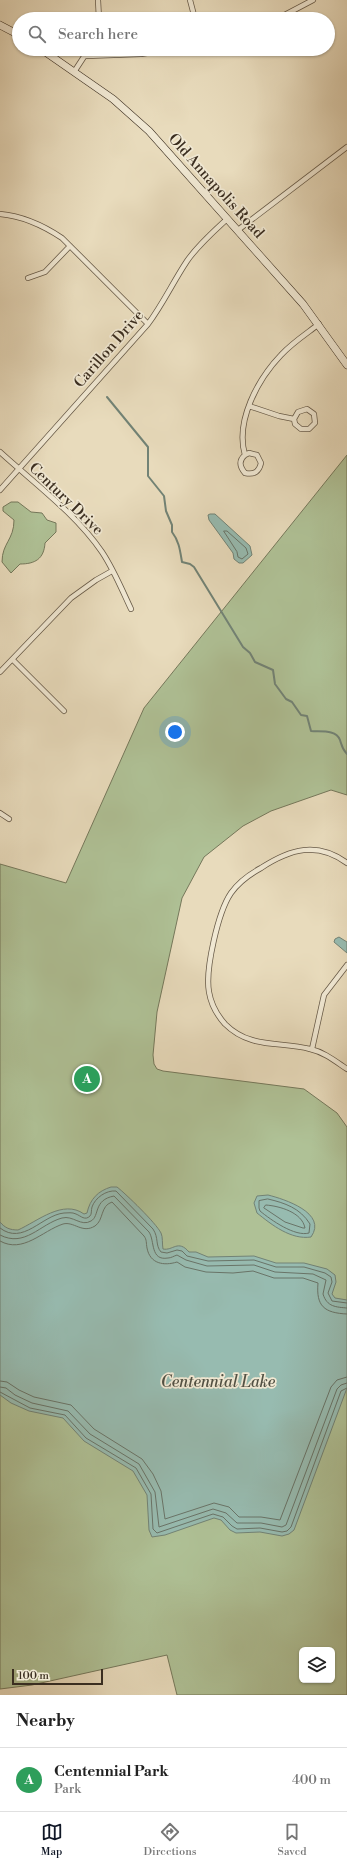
<!DOCTYPE html>
<html lang="en">
<head>
<meta charset="utf-8">
<style>
	body { margin:0; font-family:"Libre Bodoni",serif; background:#f6f6f6; color:#222 }
	.controls { position:absolute; right:12px; bottom:12px; display:grid; overflow:hidden; border-radius:6px; box-shadow:0 1px 3px #0004 }
	.controls button { width:36px; height:36px; display:grid; place-items:center; padding:0; border:0; border-bottom:1px solid #e0e0e0; background:#fff; color:#222; font:20px sans-serif }
	.scale { position:absolute; left:12px; bottom:10px; width:91px; box-sizing:border-box; padding-left:4px; border:2px solid #3b2e20; border-top:0; font-size:11px; line-height:14px; white-space:nowrap; color:#3b2e20; -webkit-text-stroke:3px #f0e8d3; paint-order:stroke }
	.you { position:absolute; left:175px; top:732px; width:14px; height:14px; margin:-10px; border:3px solid #fff; border-radius:50%; background:#1a73e8; box-shadow:0 0 0 6px #1a73e833 }
	.badge { display:grid; place-items:center; width:26px; height:26px; border-radius:50%; background:#111827; color:#fff; font-size:13px; font-weight:700 }
	.pin { position:absolute; translate:-50% -50%; border:2px solid #fff; box-shadow:0 1px 4px #0006 }
	.list { margin:0; padding:0; list-style:none }
	h2 { display:flex; justify-content:space-between; align-items:center; height:52px; margin:0; padding:0 16px; font-size:17px }
	h2 small { font-size:13px; font-weight:400; color:#767676 }
	.list li { display:grid; grid-template-columns:26px 1fr auto; gap:12px; align-items:center; box-sizing:border-box; height:64px; padding:0 16px; border-top:1px solid #e0e0e0 }
	.list b { display:block; font-size:15px; white-space:nowrap }
	.list p { margin:0; font-size:13px; white-space:nowrap; color:#767676 }
	.list em { font-size:13px; font-style:normal; color:#767676 }
	.icon { flex:none; width:22px; height:22px; fill:none; stroke:currentColor; stroke-width:2; stroke-linecap:round; stroke-linejoin:round }
	.map { position:relative; flex:none; width:347px; height:1695px; overflow:hidden }
	.search { position:absolute; background:#fff; box-shadow:0 1px 3px #0004; left:12px; right:12px; top:12px; height:44px; display:flex; align-items:center; gap:10px; box-sizing:border-box; padding:0 14px; border-radius:22px; color:#767676; font-size:15px }
	.sheet { height:116px; background:#fff }
	nav { display:flex; justify-content:space-around; align-items:center; box-sizing:border-box; height:56px; border-top:1px solid #e0e0e0; background:#fff; font-size:11px; color:#767676 }
	nav a { display:grid; justify-items:center; gap:2px }
	nav .on { color:#111827 }
	.map>svg:first-child { display:block }
	.green { fill:#afc196; stroke:#75785b; fill-rule:evenodd }
	.water { fill:#97bbb0; stroke:#728376 }
	.lines { fill:none; stroke-linecap:round; stroke-linejoin:round }
	.shore { stroke:#697468; stroke-width:1 }
	.stream { stroke:#728376; stroke-width:2 }
	.street-casing { stroke:#665947; stroke-width:6 }
	.secondary-casing { stroke:#3b2e20; stroke-width:8 }
	.street { stroke:#f0e8d3; stroke-width:4.5 }
	.secondary { stroke:#f0e8d3; stroke-width:7 }
	.labels { text-anchor:middle; dominant-baseline:central; stroke-width:3.5; stroke-linejoin:round; paint-order:stroke }
	.street-label { font-size:15px; fill:#3b2e20; stroke:#f0e8d3 }
	.water-label { font-size:16px; font-style:italic; fill:#525144; stroke:#f0e8d3 }
</style>
</head>
<body>
<div class="map">
<svg width="347" height="1695" viewBox="0 0 347 1695">
	<rect width="100%" height="100%" fill="#e8dbbc"/>
	<filter id="stains"><feTurbulence type="fractalNoise" baseFrequency=".005" numOctaves="4"/><feColorMatrix values="0 0 0 0 .2 0 0 0 0 .09 0 0 0 0 .02 0 0 0 .5 -.17"/></filter>
	<radialGradient id="worn" r=".72"><stop offset=".6" stop-color="#630" stop-opacity="0"/><stop offset="1" stop-color="#630" stop-opacity=".3"/></radialGradient>
	<path class="green" d="M347,455V795L331,790L271,811L243,826L204,857L182,898L157,1012L153,1055L154,1064L157,1069L163,1071L304,1089L337,1113L347,1127V1695H177L167,1655L32,1685L0,1689V864L66,883L144,708ZM302,1650H332V1680H302Z
		M11,502H18L31,512L42,513L47,520L56,523V532L45,543C44,559 35,564 20,564L11,573L2,562C2,543 14,540 14,520L3,511V507Z"/>
	<path class="water" d="M210,514H215L250,546L252,555L243,563H239L234,559L233,553L209,520L208,515Z
		M339,937L347,942V953L334,942L335,939Z
		M111,1187H117C126,1194 156,1223 161,1233C163,1237 162,1244 163,1249C173,1251 178,1239 189,1252H196L208,1257L254,1256L276,1263H304L327,1269L335,1275L336,1282L332,1294L335,1298L347,1300V1388L294,1530L289,1534L282,1536L260,1532L236,1533L230,1530L221,1520L214,1518L165,1535L152,1537L149,1530L147,1495L133,1471L84,1441L63,1418L29,1411L11,1403L0,1395V1222C5,1228 10,1230 18,1230C38,1221 63,1199 84,1214L87,1213C90,1199 98,1191 111,1187Z
		M268,1195C284,1199 328,1213 311,1237C291,1240 272,1225 257,1213L254,1203L257,1196Z"/>
	<g class="lines">
		<path class="shore" d="M224,531H227L246,548L248,554L242,559L238,557L237,552Z
			M268,1199C285,1203 300,1208 310,1224L309,1233C295,1237 271,1220 260,1211L259,1208V1201Z
			M266,1205C279,1206 302,1212 305,1228H303L285,1222L264,1208Z
			M0,1228C23,1246 42,1215 64,1213C68,1213 72,1212 76,1214C81,1216 85,1221 90,1216C92,1214 91,1210 92,1207C95,1198 106,1190 116,1191L153,1229C159,1238 155,1245 161,1252L167,1253L177,1250L182,1251L187,1256L208,1261L254,1260L276,1267H304L325,1273L331,1277L332,1282L328,1293L332,1301L347,1303
			M0,1235C25,1248 40,1224 62,1218C73,1215 81,1227 91,1221C100,1216 93,1200 114,1196L149,1232C155,1241 150,1261 168,1258C171,1258 174,1256 177,1255L186,1260L207,1266L254,1265L275,1272L313,1274L326,1280L323,1294C327,1307 336,1307 347,1308
			M0,1241C23,1254 42,1231 63,1224C74,1221 82,1234 95,1226C104,1220 100,1206 112,1202L144,1236C147,1240 146,1243 147,1248C150,1264 164,1266 177,1262L185,1267L206,1272L233,1273L253,1271L274,1278H303L318,1283C316,1306 324,1313 347,1314
			M0,1381L7,1382L19,1390L34,1397L71,1405L94,1429L142,1459L153,1474L161,1491L165,1519L214,1503L229,1507L239,1517H261L280,1520L331,1387L337,1380L347,1377
			M0,1387L6,1388L15,1395L32,1403L68,1411L90,1434L139,1464L155,1492L159,1527L213,1509L226,1513L237,1523H261L282,1527L286,1525L337,1389L341,1385L347,1383
			M0,1392L30,1408L65,1415L86,1438L136,1468L151,1494L153,1529L157,1533L213,1514L223,1517L232,1526L237,1529L260,1528L282,1532L287,1531L291,1527L341,1391L347,1388"/>
		<path class="stream" d="M107,397L148,447V476L164,496L166,511L172,525V532C179,541 180,550 182,562L190,564L194,567L243,647L250,653L255,662L273,670L275,684L286,699L292,702L301,715L307,716L311,731C320,732 336,729 340,740C342,746 342,749 347,754"/>
		<defs>
			<path id="street" d="M98,0L99,19
				M190,0L195,19
				M277,19L313,0
				M86,56L141,54L171,49
				M74,72L89,49
				M0,214C23,216 44,226 62,238L148,324
				M238,230L347,147
				M28,278L45,272L70,246
				M249,406L279,416L294,419L298,412L307,409L314,414L315,423L309,429H301L295,424L294,419
				M0,452C35,484 75,513 102,552C114,570 122,590 131,609
				M245,455L249,453L257,455L261,463C259,472 254,475 245,473C240,467 238,461 245,455C235,421 258,379 281,355C292,343 306,334 319,324
				M0,490L148,324C163,304 173,282 187,261C198,245 213,232 227,219
				M13,660L64,711
				M0,672L71,598L96,580L112,571
				M0,813L9,819
				M347,863C317,841 290,849 261,868C250,874 238,883 231,893C218,912 205,970 209,992C211,1004 217,1015 225,1024C250,1049 279,1041 310,1049C324,1052 335,1061 347,1069
				M312,1049L324,995L347,965"/>
			<path id="secondary" d="M0,25L19,35
				M41,49L113,99L149,131L303,304L347,365"/>
		</defs>
		<use href="#street" class="street-casing"/>
		<use href="#secondary" class="secondary-casing"/>
		<use href="#street" class="street"/>
		<use href="#secondary" class="secondary"/>
	</g>
	<g class="labels">
		<g class="street-label">
			<text transform="translate(216 186) rotate(48)">Old Annapolis Road</text>
			<text transform="translate(109 349) rotate(-49)">Carillon Drive</text>
			<text transform="translate(66 499) rotate(44)">Century Drive</text>
		</g>
		<g class="water-label">
			<text x="218" y="1382">Centennial Lake</text>
		</g>
	</g>
	<rect width="100%" height="100%" filter="url(#stains)"/>
	<rect width="100%" height="100%" fill="url(#worn)"/>
</svg>
<div class="controls">
<button><svg class="icon" aria-label="layers" viewBox="0 0 24 24"><path d="M12 4l9 5-9 5-9-5zM3 14l9 5 9-5"/></svg></button>
</div>
<div class="scale">100 m</div>
<div class="you"></div>
<div class="pin badge" style="left:87px;top:1079px;background:#2e9e5b">A</div>
<div class="search"><svg class="icon" aria-label="search" viewBox="0 0 24 24"><circle cx="10" cy="10" r="6"/><path d="M15 15l6 6"/></svg>Search here</div>
</div>
<section class="sheet">
<h2>Nearby<small></small></h2>
<ul class="list">
<li><span class="badge" style="background:#2e9e5b">A</span><div><b>Centennial Park</b><p>Park</p></div><em>400 m</em></li>
</ul>
</section>
<nav>
<a class="on"><svg class="icon" aria-label="map" viewBox="0 0 24 24"><path d="M3 6l6-2 6 2 6-2v14l-6 2-6-2-6 2zM9 4v14M15 6v14"/></svg>Map</a>
<a><svg class="icon" aria-label="directions" viewBox="0 0 24 24"><path d="M12 3l9 9-9 9-9-9zM9 14v-3h6M13 9l2 2-2 2"/></svg>Directions</a>
<a><svg class="icon" aria-label="saved" viewBox="0 0 24 24"><path d="M7 4h10v16l-5-4-5 4z"/></svg>Saved</a>
</nav>
</body>
</html>
